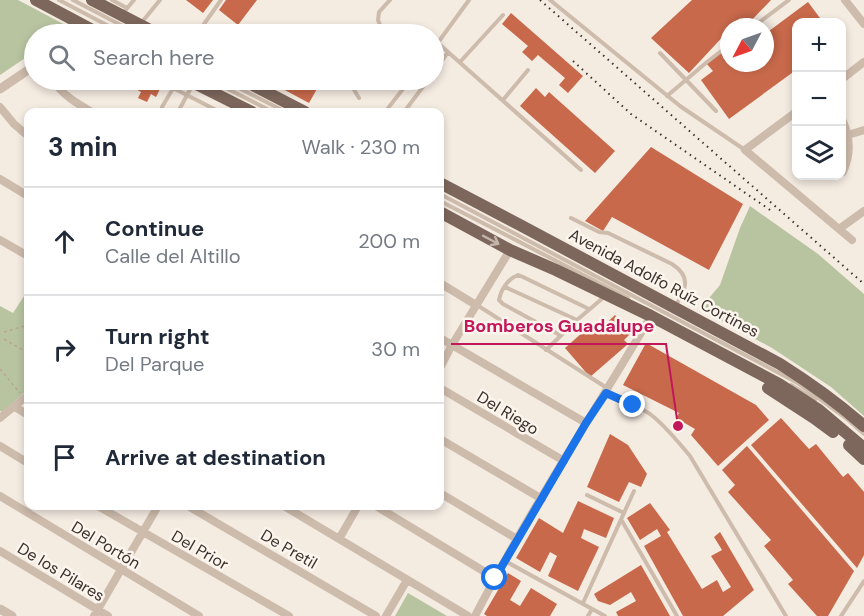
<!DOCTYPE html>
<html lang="en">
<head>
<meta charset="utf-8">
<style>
	body { margin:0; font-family:"DM Sans",sans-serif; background:#f6f6f7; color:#1f2937 }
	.controls { position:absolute; right:18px; top:18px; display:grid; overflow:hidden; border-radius:12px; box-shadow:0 3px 9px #0003 }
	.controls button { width:54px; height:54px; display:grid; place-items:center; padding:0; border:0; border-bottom:2px solid #e0e1e3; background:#fff; color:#1f2937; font:30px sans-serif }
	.compass { position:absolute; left:720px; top:18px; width:54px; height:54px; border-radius:50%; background:#fff; box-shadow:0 3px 9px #0003; rotate:229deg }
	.stop { position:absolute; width:18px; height:18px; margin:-14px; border:4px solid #1a73e8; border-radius:50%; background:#fff }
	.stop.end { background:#1a73e8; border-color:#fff; box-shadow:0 2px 6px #0008 }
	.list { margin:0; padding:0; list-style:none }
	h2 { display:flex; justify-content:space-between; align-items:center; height:78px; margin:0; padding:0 24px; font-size:26px }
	h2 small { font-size:20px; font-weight:400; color:#747a83 }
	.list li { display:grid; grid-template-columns:39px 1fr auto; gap:18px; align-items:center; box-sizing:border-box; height:108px; padding:0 24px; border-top:2px solid #e0e1e3 }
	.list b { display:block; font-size:22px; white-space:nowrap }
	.list p { margin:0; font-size:20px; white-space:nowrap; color:#747a83 }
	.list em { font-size:20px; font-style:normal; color:#747a83 }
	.icon { flex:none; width:33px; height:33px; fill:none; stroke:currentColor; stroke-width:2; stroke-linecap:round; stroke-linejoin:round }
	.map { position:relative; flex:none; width:864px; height:616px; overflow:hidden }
	.search { position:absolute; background:#fff; box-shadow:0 3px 9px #0003; left:24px; top:24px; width:420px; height:66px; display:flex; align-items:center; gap:15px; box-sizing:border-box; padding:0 21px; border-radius:33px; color:#747a83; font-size:22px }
	.panel { position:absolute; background:#fff; box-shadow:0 3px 9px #0003; left:24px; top:108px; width:420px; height:402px; border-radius:12px }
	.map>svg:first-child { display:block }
	.green { fill:#b8c4a0 }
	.building { fill:#c8694b }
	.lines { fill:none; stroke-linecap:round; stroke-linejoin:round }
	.path { stroke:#b9a596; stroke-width:1.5; stroke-dasharray:3 3; stroke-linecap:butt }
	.service { stroke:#cdbbac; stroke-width:4 }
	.minor { stroke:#cdbbac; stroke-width:8 }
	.tertiary { stroke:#cdbbac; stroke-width:9 }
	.primary { stroke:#7d675c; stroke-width:12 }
	.rail { stroke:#3b302b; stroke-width:2; stroke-dasharray:1.5 4.5; stroke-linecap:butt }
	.oneway { stroke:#c2b5ac }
	.route { stroke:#1a73e8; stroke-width:8 }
	.labels { text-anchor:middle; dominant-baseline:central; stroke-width:5; stroke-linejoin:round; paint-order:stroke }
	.street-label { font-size:16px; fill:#3b302b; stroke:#fbf5ee }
	.leader { fill:none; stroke:#c2185b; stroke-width:2 }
	.callout-dot { fill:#c2185b; stroke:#fbf5ee; stroke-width:2 }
	.callout-label { font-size:18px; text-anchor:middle; font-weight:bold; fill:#c2185b; stroke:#fbf5ee; stroke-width:5; stroke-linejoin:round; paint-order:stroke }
</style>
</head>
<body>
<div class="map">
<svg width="864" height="616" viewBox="0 0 864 616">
	<rect width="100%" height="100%" fill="#f4ebe1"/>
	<path class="green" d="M0,0H18L71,28L61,34H34V52L0,75Z
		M750,206L818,254L864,294V416L831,387L772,348L700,309L720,285L740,228Z
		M28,290V389L3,412L0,411V306L13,313Z
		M408,593L447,616H395Z"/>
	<path class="building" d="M186,0H213L203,13Z
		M226,0H257L238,25L219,10Z
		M692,0H771L747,25L740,18L732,27H729V30L689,73L651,38Z
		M808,2L823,22H796V70L729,119L701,80L713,71L706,63L729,47V63H765V34Z
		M511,13L583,76L568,93L559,85L565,78L538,55L532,61L522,52L528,46L502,24Z
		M120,80H138L145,84L147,80H154L155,81L153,85L160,89L156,97L151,94L147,102L138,98L141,92L127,84L124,90L116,87Z
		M266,80H322L309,103Z
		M536,88L545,97L549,92L615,151L595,173L520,106Z
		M651,147L743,204L709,270L612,217L603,231L585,221Z
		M615,315L631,333L624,340L628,344L590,377L565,348L592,324L598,331Z
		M646,343L756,405L769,420L718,466L691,435L695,429L676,418L679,413L623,385Z
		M781,418L809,449L816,444L843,477L848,473L864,492V555L857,568L751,445Z
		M610,434L628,445L647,474L641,487L629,482L619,502L587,487Z
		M747,446L854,571L828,616H817L788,584L793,580L764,546L771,540L728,492L735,485L722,470Z
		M578,501L614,518L606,538L584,529L581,538L599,547L578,591L548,576L557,556L550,552L540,572L516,558L539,518L563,533Z
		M650,503L670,530L667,532L702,589L717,580L723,592L731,587L711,556L722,550L714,537L720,532L754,590L723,616H683L644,546L661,536L657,529L640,540L627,518Z
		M641,565L670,616H618L616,612L636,601L631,592L610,605L598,601L594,594Z
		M508,573L521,581L510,600L520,606L531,588L557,604L550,616H487L484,614Z"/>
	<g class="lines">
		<path class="path" d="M4,332L28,325
			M4,339L28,353
			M0,369L20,393"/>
		<path class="service" d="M59,0L124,34
			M73,0L138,34
			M112,0L127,8
			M390,0L379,12L378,20L380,25L391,34
			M550,0L680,106L745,150
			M123,13L134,0
			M142,22L160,0
			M753,27L789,0
			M197,34L221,0
			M363,34L380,25
			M438,43L448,52
			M434,48L469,0
			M660,53L716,111
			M460,62L503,15
			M434,72L448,52L581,170
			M210,80L273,112
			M223,80L286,112
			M348,80L359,98
			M173,88L220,112
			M667,96L707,62L729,45
			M503,100L528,70
			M163,112L162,107L178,80
			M178,112L193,84
			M385,112L410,80
			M404,112L428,80
			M440,194L796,382L847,419L864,434
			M440,201L628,298
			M571,218L599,232L608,233L672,264C692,277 686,289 675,307
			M505,287L577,320
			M477,305L607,388
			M560,335L503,304L499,300C501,289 508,279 518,275L523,277L589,309
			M546,350L577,320L604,297
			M791,385L815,400
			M606,393C621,399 636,405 650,414C665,425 678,442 690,456L786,616
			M587,495L624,513
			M622,521L677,616
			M505,561L605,616
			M583,603L634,491
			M588,616L592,609
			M841,616L864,581"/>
		<path class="minor" d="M845,0L864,24
			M842,79L864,62
			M52,80C63,95 76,103 92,112
			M0,107L14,124L28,136
			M796,112L745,150L852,240
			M842,119C850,136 851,155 843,172
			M848,135L864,130
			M0,179L28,196
			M839,229L864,211
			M0,240L28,256
			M440,283L476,305
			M440,338L586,423
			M440,368L452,345L510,250
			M440,388L564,461
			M15,407L28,415
			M0,418L28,395
			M440,439L542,499
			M0,446L28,463
			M440,493L517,539
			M0,496L199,616
			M98,506L289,616
			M188,506L376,616
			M284,506L468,616
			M376,506L495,578
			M339,539L358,506
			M0,551L108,616
			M94,616L158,506
			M386,616L407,580
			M475,616C528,513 592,416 651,316"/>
		<path class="tertiary" d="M72,34L76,21
			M0,89L34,66
			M0,609L12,616"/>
		<path class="primary" d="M36,0L100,34
			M92,0L158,34
			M188,80L252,112
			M243,80L305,112
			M440,183L520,225L780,364C810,383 838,403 864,426
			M440,212L510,250L556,270L651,316L779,384L819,410L864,448
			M768,388L814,418L833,432
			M849,445L864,459"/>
		<path class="rail" d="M540,0L864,284
			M573,61L631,114L773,212"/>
	</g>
	<defs><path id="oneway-shaft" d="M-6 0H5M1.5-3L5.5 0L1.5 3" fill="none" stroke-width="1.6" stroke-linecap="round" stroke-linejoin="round" transform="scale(1.5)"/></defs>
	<use class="oneway" href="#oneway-shaft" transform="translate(491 240) rotate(28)"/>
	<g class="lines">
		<path class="route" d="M495,578L586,423L606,393L633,405"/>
	</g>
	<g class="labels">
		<g class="street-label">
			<text transform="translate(664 283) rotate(28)">Avenida Adolfo Ruíz Cortines</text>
			<text transform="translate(508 413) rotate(31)">Del Riego</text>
			<text transform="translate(106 545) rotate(31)">Del Portón</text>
			<text transform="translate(289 549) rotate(30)">De Pretil</text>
			<text transform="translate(200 550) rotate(30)">Del Prior</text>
			<text transform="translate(61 572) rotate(31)">De los Pilares</text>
		</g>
	</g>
	<path class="leader" d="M678 426L666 344H451"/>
	<circle class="callout-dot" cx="678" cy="426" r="6"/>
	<g class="callout-label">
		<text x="559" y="332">Bomberos Guadalupe</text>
	</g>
</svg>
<div class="controls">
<button>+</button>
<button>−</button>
<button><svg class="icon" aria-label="layers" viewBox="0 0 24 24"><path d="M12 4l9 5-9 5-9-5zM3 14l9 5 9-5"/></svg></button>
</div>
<svg class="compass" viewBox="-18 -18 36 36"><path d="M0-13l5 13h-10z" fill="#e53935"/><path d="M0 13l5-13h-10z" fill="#747a83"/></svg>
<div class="stop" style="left:495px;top:578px"></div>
<div class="stop end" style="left:633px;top:405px"></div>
<div class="search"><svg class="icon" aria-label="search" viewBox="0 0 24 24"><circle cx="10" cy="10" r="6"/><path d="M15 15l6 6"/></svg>Search here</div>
<section class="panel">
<h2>3 min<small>Walk · 230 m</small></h2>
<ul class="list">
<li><svg class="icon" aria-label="ahead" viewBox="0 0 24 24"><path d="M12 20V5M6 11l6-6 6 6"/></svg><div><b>Continue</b><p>Calle del Altillo</p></div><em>200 m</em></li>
<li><svg class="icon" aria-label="right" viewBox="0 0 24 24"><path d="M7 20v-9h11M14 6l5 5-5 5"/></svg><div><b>Turn right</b><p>Del Parque</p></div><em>30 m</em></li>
<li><svg class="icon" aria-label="arrive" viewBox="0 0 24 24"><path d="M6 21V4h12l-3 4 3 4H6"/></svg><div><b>Arrive at destination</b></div></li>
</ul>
</section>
</div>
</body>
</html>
